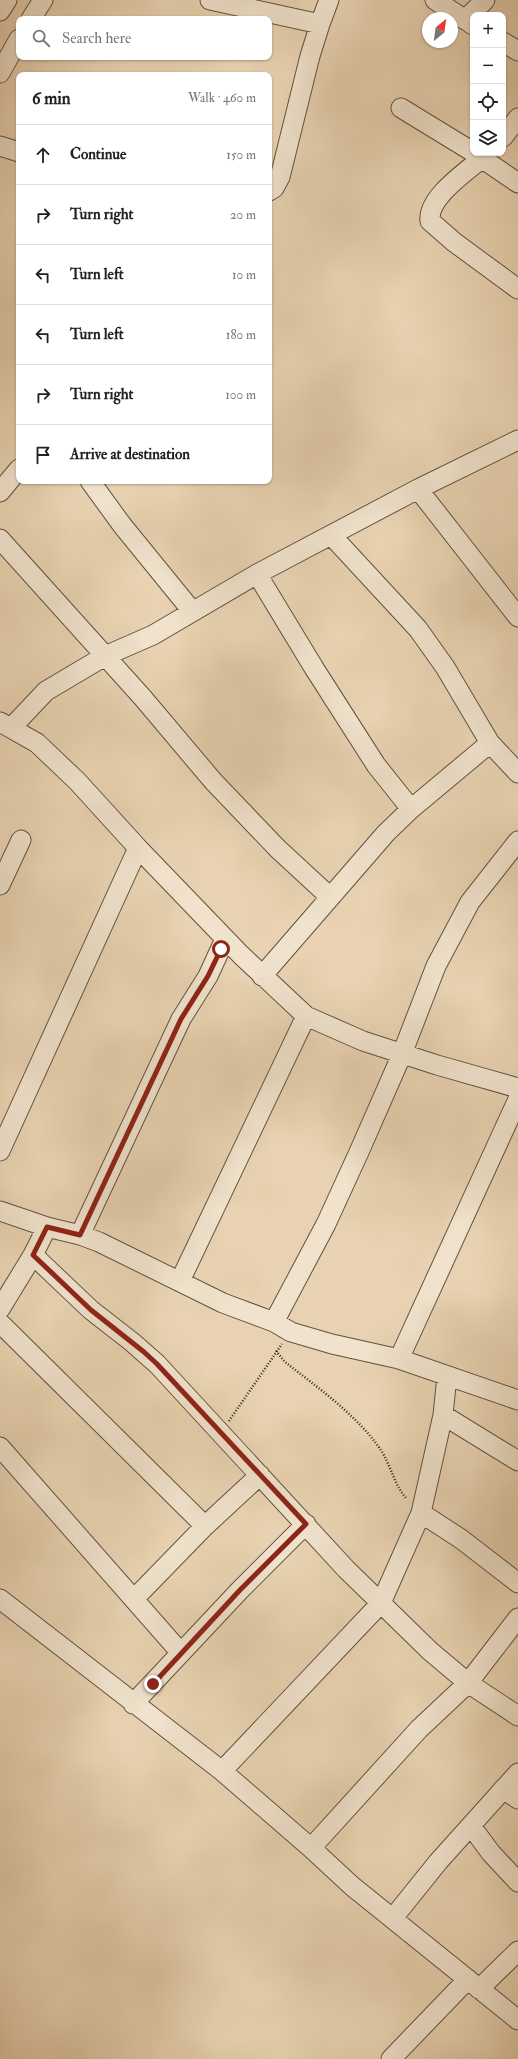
<!DOCTYPE html>
<html lang="en">
<head>
<meta charset="utf-8">
<style>
	body { margin:0; font-family:"IM FELL Double Pica",serif; background:#f2f2f2; color:#222 }
	.controls { position:absolute; right:12px; top:12px; display:grid; overflow:hidden; border-radius:8px; box-shadow:0 1px 3px #0004 }
	.controls button { width:36px; height:36px; display:grid; place-items:center; padding:0; border:0; border-bottom:1px solid #e0e0e0; background:#fff; color:#222; font:20px sans-serif }
	.compass { position:absolute; left:422px; top:12px; width:36px; height:36px; border-radius:50%; background:#fff; box-shadow:0 1px 3px #0004; rotate:29deg }
	.stop { position:absolute; width:12px; height:12px; margin:-9px; border:3px solid #8f2418; border-radius:50%; background:#fff }
	.stop.end { background:#8f2418; border-color:#fff; box-shadow:0 1px 4px #0008 }
	.list { margin:0; padding:0; list-style:none }
	h2 { display:flex; justify-content:space-between; align-items:center; height:52px; margin:0; padding:0 16px; font-size:17px }
	h2 small { font-size:13px; font-weight:400; color:#767676 }
	.list li { display:grid; grid-template-columns:26px 1fr auto; gap:12px; align-items:center; box-sizing:border-box; height:60px; padding:0 16px; border-top:1px solid #e0e0e0 }
	.list b { display:block; font-size:15px; white-space:nowrap }
	.list em { font-size:13px; font-style:normal; color:#767676 }
	.icon { flex:none; width:22px; height:22px; fill:none; stroke:currentColor; stroke-width:2; stroke-linecap:round; stroke-linejoin:round }
	.map { position:relative; flex:none; width:518px; height:2059px; overflow:hidden }
	.search { position:absolute; background:#fff; box-shadow:0 1px 3px #0004; left:16px; top:16px; width:256px; height:44px; display:flex; align-items:center; gap:10px; box-sizing:border-box; padding:0 14px; border-radius:8px; color:#767676; font-size:15px }
	.panel { position:absolute; background:#fff; box-shadow:0 1px 3px #0004; left:16px; top:72px; width:256px; height:412px; border-radius:8px }
	.map>svg:first-child { display:block }
	.lines { fill:none; stroke-linecap:round; stroke-linejoin:round }
	.minor-casing { stroke:#605240; stroke-width:21 }
	.path { stroke:#32271b; stroke-width:2.5; stroke-dasharray:1 2; stroke-linecap:butt }
	.minor { stroke:#f0e2cc; stroke-width:19 }
	.route { stroke:#8f2418; stroke-width:5 }
</style>
</head>
<body>
<div class="map">
<svg width="518" height="2059" viewBox="0 0 518 2059">
	<rect width="100%" height="100%" fill="#e8d2b1"/>
	<filter id="stains"><feTurbulence type="fractalNoise" baseFrequency=".005" numOctaves="4"/><feColorMatrix values="0 0 0 0 .2 0 0 0 0 .09 0 0 0 0 .02 0 0 0 .5 -.17"/></filter>
	<radialGradient id="worn" r=".72"><stop offset=".6" stop-color="#630" stop-opacity="0"/><stop offset="1" stop-color="#630" stop-opacity=".3"/></radialGradient>
	<g class="lines">
		<defs>
			<path id="minor" d="M210,0L320,24
				M435,0L473,25
				M0,11L7,0
				M31,19L43,0
				M465,20L485,0
				M503,42L518,51
				M0,73L19,39
				M401,108L473,152
				M503,137L518,118
				M0,146L19,152
				M474,153L518,183
				M488,153C471,169 427,196 430,221L454,242L518,289
				M269,191L274,188L280,177L310,56L320,24L329,0
				M90,481L122,525L192,611
				M418,489L518,617
				M0,492L19,469
				M0,539L143,698L213,781L278,849L330,897
				M257,574L314,668L376,765L411,809
				M0,722L37,743L77,781L138,848L241,955L306,1016L363,1041L437,1065L518,1088
				M11,728L46,691L105,656L153,635L257,574L418,489L518,440
				M490,743L518,773
				M0,885L21,840
				M262,976L386,833L411,809L490,743L445,667L418,629L332,536
				M0,1151L138,848
				M0,1211L47,1227L80,1235L99,1242L223,1303L274,1322L291,1332L332,1344L399,1359L518,1400
				M47,1227L33,1255L91,1310L132,1342L157,1364L346,1569L430,1651L468,1683L518,1716
				M80,1235L181,1019L208,976L225,939
				M180,1281L306,1016
				M0,1309L33,1255
				M274,1322L326,1224L359,1152L402,1054L436,966L470,902L518,841
				M0,1323L205,1526
				M399,1359L518,1099
				M443,1415L518,1461
				M0,1447L181,1653
				M421,1513L461,1539L518,1583
				M0,1599L222,1771L311,1848L352,1886L518,2020
				M134,1599L205,1526L260,1475
				M133,1704L240,1590L306,1524
				M222,1771L381,1603L421,1513L443,1415L447,1376
				M503,1789L518,1799
				M471,1826L491,1853L518,1882
				M311,1848L419,1729L468,1683L518,1618
				M393,1918L438,1862L518,1773
				M479,1989L518,1951
				M391,2059L468,1979"/>
		</defs>
		<use href="#minor" class="minor-casing"/>
		<path class="path" d="M276,1351L285,1362C317,1387 354,1413 378,1446C391,1463 393,1484 407,1499
			M229,1421L282,1344"/>
		<use href="#minor" class="minor"/>
	</g>
	<g class="lines">
		<path class="route" d="M153,1684L240,1590L306,1524L157,1364L144,1352L91,1310L33,1255L47,1227L80,1235L181,1019L208,976L221,949"/>
	</g>
	<rect width="100%" height="100%" filter="url(#stains)"/>
	<rect width="100%" height="100%" fill="url(#worn)"/>
</svg>
<div class="controls">
<button>+</button>
<button>−</button>
<button><svg class="icon" aria-label="locate" viewBox="0 0 24 24"><circle cx="12" cy="12" r="6"/><path d="M12 2v4M12 18v4M2 12h4M18 12h4"/></svg></button>
<button><svg class="icon" aria-label="layers" viewBox="0 0 24 24"><path d="M12 4l9 5-9 5-9-5zM3 14l9 5 9-5"/></svg></button>
</div>
<svg class="compass" viewBox="-18 -18 36 36"><path d="M0-13l5 13h-10z" fill="#e53935"/><path d="M0 13l5-13h-10z" fill="#767676"/></svg>
<div class="stop" style="left:221px;top:949px"></div>
<div class="stop end" style="left:153px;top:1684px"></div>
<div class="search"><svg class="icon" aria-label="search" viewBox="0 0 24 24"><circle cx="10" cy="10" r="6"/><path d="M15 15l6 6"/></svg>Search here</div>
<section class="panel">
<h2>6 min<small>Walk · 460 m</small></h2>
<ul class="list">
<li><svg class="icon" aria-label="ahead" viewBox="0 0 24 24"><path d="M12 20V5M6 11l6-6 6 6"/></svg><div><b>Continue</b></div><em>150 m</em></li>
<li><svg class="icon" aria-label="right" viewBox="0 0 24 24"><path d="M7 20v-9h11M14 6l5 5-5 5"/></svg><div><b>Turn right</b></div><em>20 m</em></li>
<li><svg class="icon" aria-label="left" viewBox="0 0 24 24"><path d="M17 20v-9H6M10 6l-5 5 5 5"/></svg><div><b>Turn left</b></div><em>10 m</em></li>
<li><svg class="icon" aria-label="left" viewBox="0 0 24 24"><path d="M17 20v-9H6M10 6l-5 5 5 5"/></svg><div><b>Turn left</b></div><em>180 m</em></li>
<li><svg class="icon" aria-label="right" viewBox="0 0 24 24"><path d="M7 20v-9h11M14 6l5 5-5 5"/></svg><div><b>Turn right</b></div><em>100 m</em></li>
<li><svg class="icon" aria-label="arrive" viewBox="0 0 24 24"><path d="M6 21V4h12l-3 4 3 4H6"/></svg><div><b>Arrive at destination</b></div></li>
</ul>
</section>
</div>
</body>
</html>
